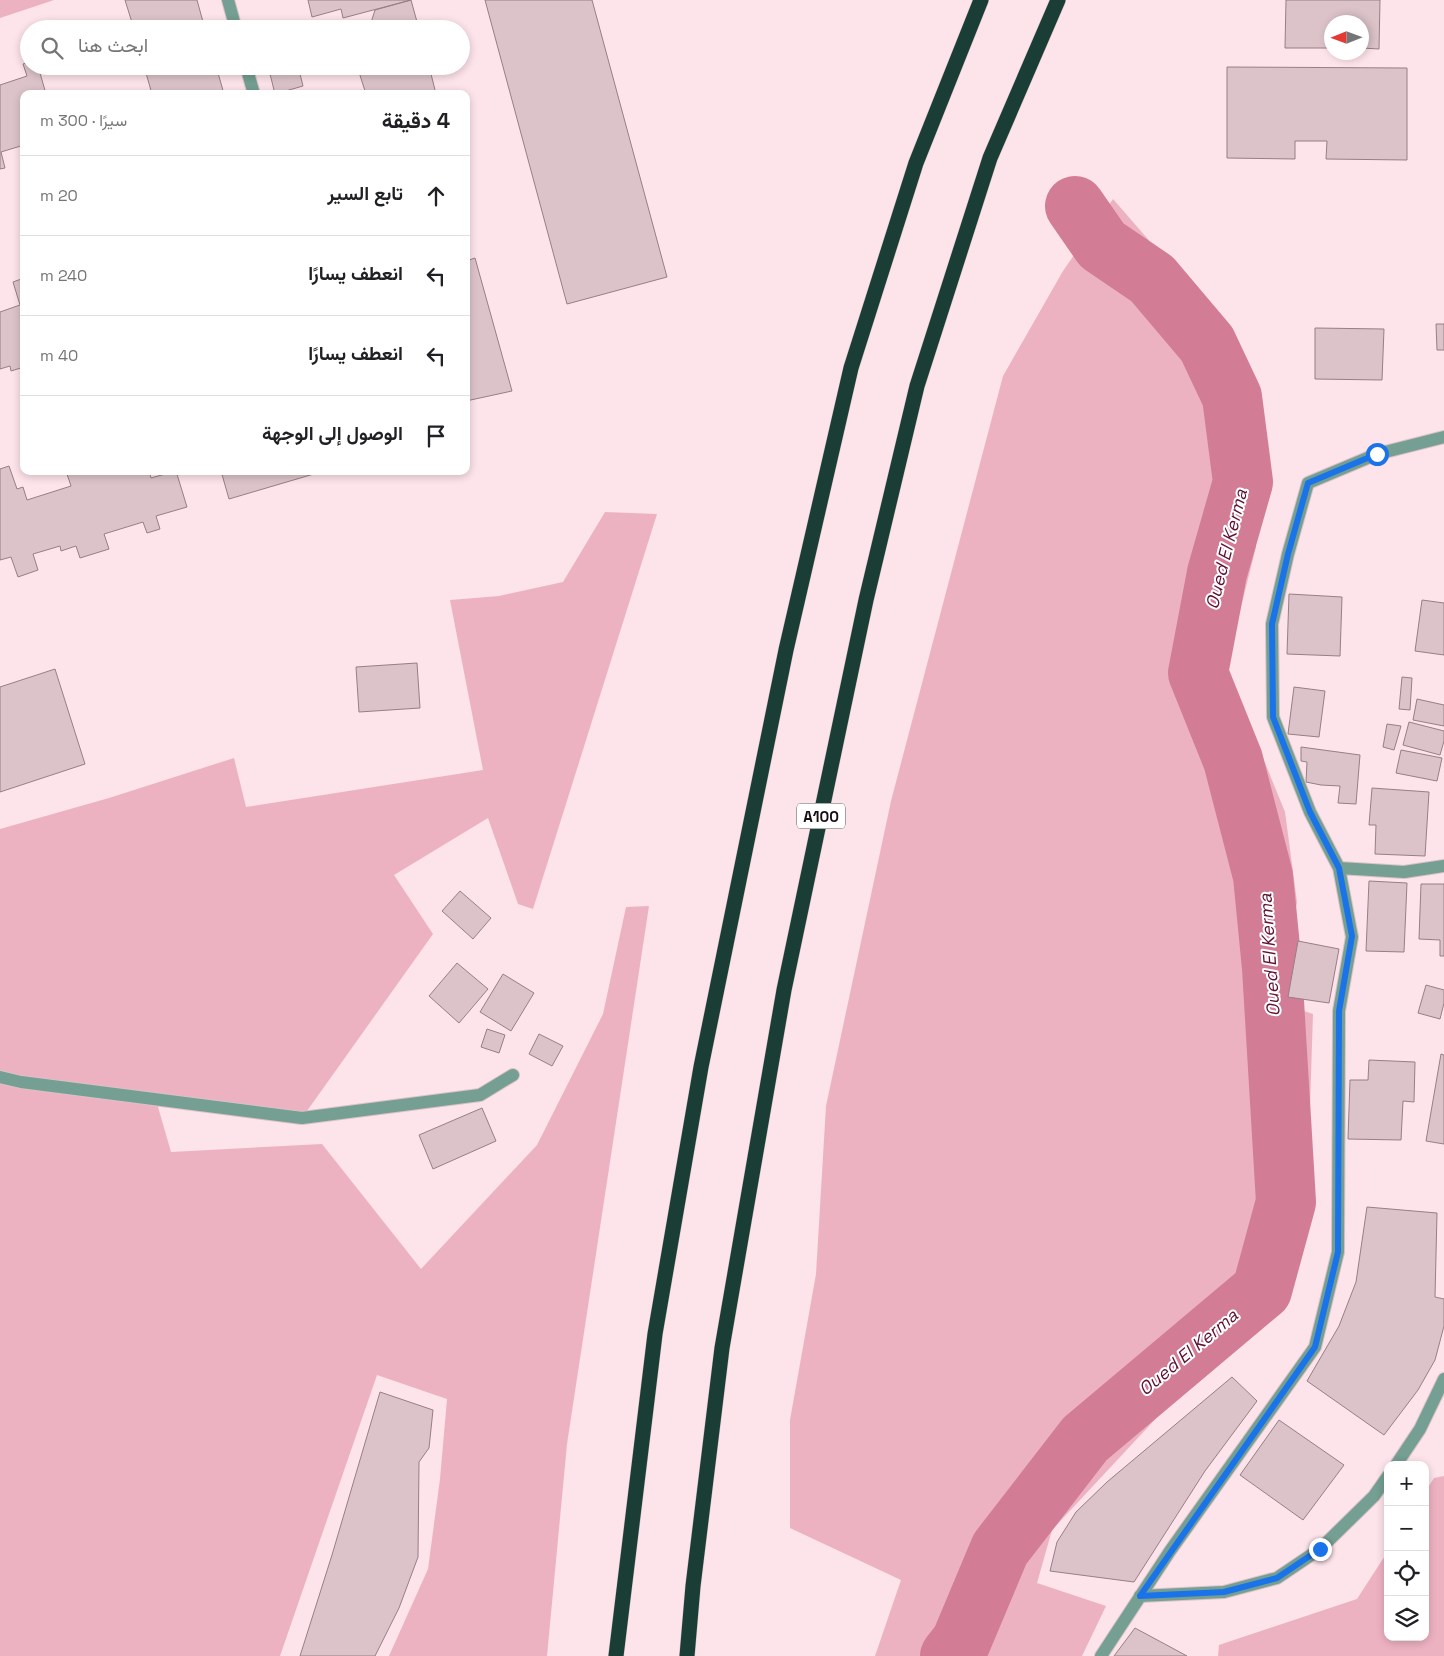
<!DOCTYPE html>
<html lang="ar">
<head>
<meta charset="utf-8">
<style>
	body { margin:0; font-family:"Space Grotesk",Vazirmatn,sans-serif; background:#f6f6f6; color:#202124; direction:rtl }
	.controls { position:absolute; right:15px; bottom:15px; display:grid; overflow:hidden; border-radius:10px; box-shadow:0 2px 8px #0003 }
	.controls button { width:45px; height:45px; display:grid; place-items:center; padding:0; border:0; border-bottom:1px solid #e0e0e0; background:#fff; color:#202124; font:25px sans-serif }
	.compass { position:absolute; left:1324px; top:15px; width:45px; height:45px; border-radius:50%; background:#fff; box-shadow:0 2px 8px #0003; rotate:269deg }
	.stop { position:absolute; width:15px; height:15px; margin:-11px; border:4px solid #1a73e8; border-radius:50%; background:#fff }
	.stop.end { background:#1a73e8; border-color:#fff; box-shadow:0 1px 5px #0008 }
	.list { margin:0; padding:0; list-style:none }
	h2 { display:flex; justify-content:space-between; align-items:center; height:65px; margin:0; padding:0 20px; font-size:21px }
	h2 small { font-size:16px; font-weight:400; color:#757577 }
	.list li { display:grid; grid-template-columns:32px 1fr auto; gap:15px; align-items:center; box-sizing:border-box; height:80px; padding:0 20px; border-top:1px solid #e0e0e0 }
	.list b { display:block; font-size:19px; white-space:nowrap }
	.list em { font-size:16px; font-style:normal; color:#757577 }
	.icon { flex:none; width:28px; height:28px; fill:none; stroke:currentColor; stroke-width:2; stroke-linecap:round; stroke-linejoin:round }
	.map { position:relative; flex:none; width:1444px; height:1656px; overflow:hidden; direction:ltr }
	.search { position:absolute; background:#fff; box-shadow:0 2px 8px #0003; left:20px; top:20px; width:450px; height:55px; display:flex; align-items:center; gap:12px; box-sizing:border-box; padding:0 18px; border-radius:28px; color:#757577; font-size:19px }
	.panel { position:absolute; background:#fff; box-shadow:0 2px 8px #0003; left:20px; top:90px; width:450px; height:385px; border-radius:10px; direction:rtl }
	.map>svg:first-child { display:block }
	.green { fill:#edb2c2 }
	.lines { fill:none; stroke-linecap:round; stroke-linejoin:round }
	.river { stroke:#d27c96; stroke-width:60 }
	.building { fill:#dcc3c9; stroke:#967f85 }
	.lane-casing { stroke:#d8c1c7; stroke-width:14 }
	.street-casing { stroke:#d8c1c7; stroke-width:14 }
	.highway-casing { stroke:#d8c1c7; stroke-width:16 }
	.lane { stroke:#749f92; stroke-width:12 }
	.street { stroke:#749f92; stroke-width:12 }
	.highway { stroke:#1a3e35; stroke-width:15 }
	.route { stroke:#1a73e8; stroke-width:6 }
	.labels { text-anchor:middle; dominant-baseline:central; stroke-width:4; stroke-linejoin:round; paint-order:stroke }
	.shield { fill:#fff; stroke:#5d5758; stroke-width:1 }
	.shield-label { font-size:15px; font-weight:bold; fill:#170f11 }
	.water-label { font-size:18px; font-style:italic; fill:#5e1131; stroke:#fff }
</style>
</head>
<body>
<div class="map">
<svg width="1444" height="1656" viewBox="0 0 1444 1656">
	<rect width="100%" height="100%" fill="#fde3ea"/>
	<path class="green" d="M0,0H54L0,18Z
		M1113,199L1207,307L1260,439L1256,547L1226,667L1285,812L1297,902L1280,1003L1313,1014L1307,1200L1278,1301L1190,1382L1052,1530L1037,1583L1106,1606L1082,1656H875L901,1580L790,1528V1420L816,1274L826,1106L891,801L1003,376L1063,271Z
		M605,512L657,514L533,909L518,904L488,818L394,875L433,934L302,1118L156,1100L171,1152L322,1144L421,1269L537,1145L603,1014L626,907L649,906L567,1444L547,1656H389L428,1569L440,1479L447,1399L377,1375L280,1656H0V829L109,798L234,758L246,807L483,770L450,600L499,596L563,582Z
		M1444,1476V1656H1218L1219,1645L1357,1599L1388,1551V1637H1425V1492L1434,1478Z"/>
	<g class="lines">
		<path class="river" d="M950,1656L961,1642L1000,1549L1085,1439L1262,1290L1286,1202L1272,968L1263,876L1233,760L1198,673L1217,573L1243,482L1232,397L1207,344L1152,279L1102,245L1075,206"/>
	</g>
	<path class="building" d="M125,0H197L205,29H134Z
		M308,0H411L343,18L341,9L312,17Z
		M411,0L419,29H369L375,10Z
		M485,0H592L667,277L567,304Z
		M1286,0H1380L1379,49L1362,48V22H1332V48H1285Z
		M29,62V66H38L46,94H24V145L1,152L5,168L0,169V85L27,76L23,64Z
		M144,66H216L224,94H152Z
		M268,66H298L303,86L275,94Z
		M358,66H429L436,94H366L358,69Z
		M1227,67L1407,68V160L1326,159L1327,141H1295V159L1227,158Z
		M475,258L512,391L466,401V261Z
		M24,278V367L11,371L10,366L0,369V312L20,305L13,282Z
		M1436,324H1444V350H1437Z
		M1315,328L1384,329L1382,380L1315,379Z
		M9,466L17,489L23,487L27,500L71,486L66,471H149L151,478L176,471L187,507L156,516L160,529L147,533L143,522L104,534L109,549L80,558L76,546L61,551L60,546L33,554L38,570L18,577L11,557L0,560V469Z
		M221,471H324L229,499Z
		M1289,594L1342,597L1340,656L1287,654Z
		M1422,600L1444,603V655L1415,651Z
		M417,663L420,708L359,712L356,667Z
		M55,669L85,764L0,792V687Z
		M1402,677L1412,678L1410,710L1399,709Z
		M1294,687L1325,691L1319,737L1288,734Z
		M1417,699L1444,705V726L1413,720Z
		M1409,722L1444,731V741L1440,755L1403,745Z
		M1387,724L1401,726L1394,750L1383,747Z
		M1301,747L1360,755L1356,804L1338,803L1340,786L1321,785L1306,782L1307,762L1301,761Z
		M1401,750L1442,758L1437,781L1396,773Z
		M1372,788L1429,792L1425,856L1375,854L1376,825H1369Z
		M1369,881L1407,883L1404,952L1366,951Z
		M1421,884H1444V956H1440V940L1419,939Z
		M460,891L491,918L473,939L442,911Z
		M1298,941L1339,949L1329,1003L1288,997Z
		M457,963L488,989L459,1023L429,996Z
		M503,974L534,993L511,1031L480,1012Z
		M1426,985L1444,990V1003L1440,1019L1418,1013Z
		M487,1029L505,1035L499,1053L481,1047Z
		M539,1034L563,1046L552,1066L529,1054Z
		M1441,1054L1444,1055V1144L1426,1141Z
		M1369,1060L1415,1062L1414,1102L1403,1101L1401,1140L1348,1139L1350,1080H1368Z
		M482,1108L496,1141L433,1169L419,1135Z
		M1367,1207L1437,1213L1435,1297L1444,1299V1326L1435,1360L1418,1390L1384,1435L1307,1381L1339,1326L1356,1282Z
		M1232,1377L1257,1401L1205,1471L1134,1582L1050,1571L1057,1542L1076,1512L1107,1482Z
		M380,1392L433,1410L429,1448L419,1462L418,1557L399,1608L375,1656H300L332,1555Z
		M1279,1420L1344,1465L1303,1520L1240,1475Z
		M1135,1628L1187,1656H1114Z"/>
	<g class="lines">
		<defs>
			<path id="lane" d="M1396,1465L1420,1429L1444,1379
				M1140,1596L1224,1592L1277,1578L1320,1549L1374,1496L1388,1476"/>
			<path id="street" d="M228,0L236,29
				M246,66L254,94
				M1339,868L1404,872L1444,866
				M0,1077L21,1082L302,1118L480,1095L513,1075
				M1101,1656L1170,1551L1315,1347L1338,1252L1339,1011L1352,937L1339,868L1310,812L1273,717L1272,624L1288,554L1308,483L1377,454L1444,437"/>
			<path id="highway" d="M616,1656L655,1334L701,1067L786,650L851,368L916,163L981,0
				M687,1656L693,1586L722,1348L784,990L866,600L917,386L990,158L1058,0"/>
		</defs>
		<use href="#lane" class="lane-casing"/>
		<use href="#street" class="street-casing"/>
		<use href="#highway" class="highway-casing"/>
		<use href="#lane" class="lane"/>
		<use href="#street" class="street"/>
		<use href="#highway" class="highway"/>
	</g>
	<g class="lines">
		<path class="route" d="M1320,1549L1277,1578L1224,1592L1140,1596L1315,1347L1338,1252L1339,1011L1352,936L1339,868L1310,812L1273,717L1272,624L1288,554L1308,483L1377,454"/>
	</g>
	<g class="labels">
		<rect class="shield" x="797" y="803.5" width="48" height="25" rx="4"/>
		<g class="shield-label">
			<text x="821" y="816">A100</text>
		</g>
		<g class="water-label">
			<text transform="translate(1226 549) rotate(-76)">Oued El Kerma</text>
			<text transform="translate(1269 955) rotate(-94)">Oued El Kerma</text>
			<text transform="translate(1188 1352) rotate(-40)">Oued El Kerma</text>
		</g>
	</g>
</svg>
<div class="controls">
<button>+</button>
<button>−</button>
<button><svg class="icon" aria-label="locate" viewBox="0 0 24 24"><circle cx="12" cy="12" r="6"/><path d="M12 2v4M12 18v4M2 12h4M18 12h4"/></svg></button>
<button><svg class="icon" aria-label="layers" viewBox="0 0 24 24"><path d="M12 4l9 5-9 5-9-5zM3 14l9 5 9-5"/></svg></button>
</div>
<svg class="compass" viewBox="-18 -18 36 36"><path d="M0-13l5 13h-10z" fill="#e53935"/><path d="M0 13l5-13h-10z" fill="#757577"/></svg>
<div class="stop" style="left:1377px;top:454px"></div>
<div class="stop end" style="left:1320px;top:1549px"></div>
<div class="search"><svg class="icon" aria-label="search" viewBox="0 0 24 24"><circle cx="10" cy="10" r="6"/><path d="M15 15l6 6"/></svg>ابحث هنا</div>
<section class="panel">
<h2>4 دقيقة<small>سيرًا · 300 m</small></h2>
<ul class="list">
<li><svg class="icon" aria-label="ahead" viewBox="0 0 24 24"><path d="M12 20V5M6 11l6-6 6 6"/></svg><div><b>تابع السير</b></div><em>20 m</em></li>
<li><svg class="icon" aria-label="left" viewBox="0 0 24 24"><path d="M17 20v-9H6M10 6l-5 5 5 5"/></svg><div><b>انعطف يسارًا</b></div><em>240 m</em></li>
<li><svg class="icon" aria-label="left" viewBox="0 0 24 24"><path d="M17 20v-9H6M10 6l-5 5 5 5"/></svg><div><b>انعطف يسارًا</b></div><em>40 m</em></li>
<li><svg class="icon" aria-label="arrive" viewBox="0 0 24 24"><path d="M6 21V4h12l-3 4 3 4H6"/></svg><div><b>الوصول إلى الوجهة</b></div></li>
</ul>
</section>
</div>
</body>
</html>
